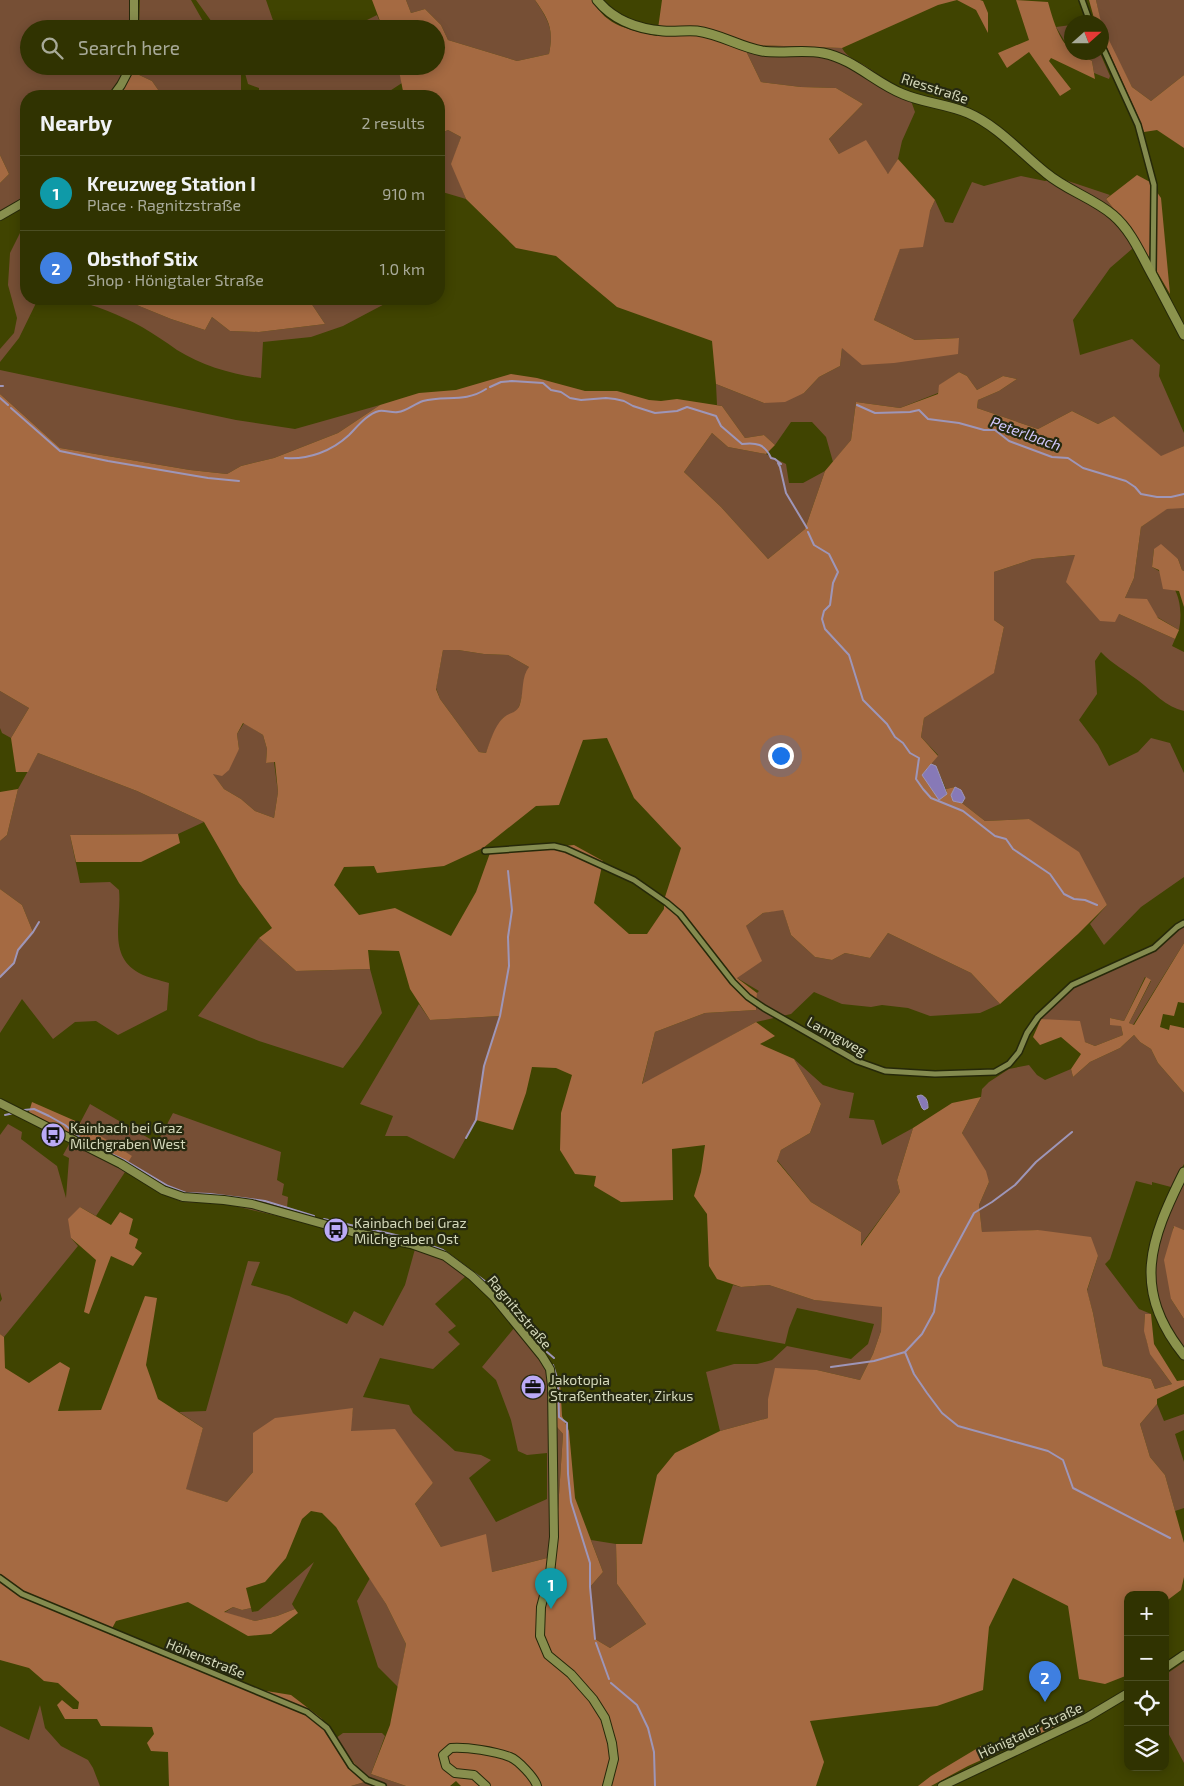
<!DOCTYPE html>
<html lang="en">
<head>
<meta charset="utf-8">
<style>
	body { margin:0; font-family:"Exo 2",sans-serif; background:#3c3f10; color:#f1f3f6 }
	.controls { position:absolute; right:15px; bottom:15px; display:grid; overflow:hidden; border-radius:10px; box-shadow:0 2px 12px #0003 }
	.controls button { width:45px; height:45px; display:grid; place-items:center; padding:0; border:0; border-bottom:1px solid #4b4e23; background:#303301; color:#f1f3f6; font:25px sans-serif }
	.compass { position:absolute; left:1064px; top:15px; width:45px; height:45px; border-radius:50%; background:#303301; box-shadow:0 2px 12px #0003; rotate:69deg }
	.you { position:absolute; left:780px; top:755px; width:18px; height:18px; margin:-12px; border:4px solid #fff; border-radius:50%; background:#1a73e8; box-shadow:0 0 0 8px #1a73e833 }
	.badge { display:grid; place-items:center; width:32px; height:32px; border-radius:50%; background:#bbaaf6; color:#fff; font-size:16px; font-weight:700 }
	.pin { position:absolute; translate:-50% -41px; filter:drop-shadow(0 1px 2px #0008) }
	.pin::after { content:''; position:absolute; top:26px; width:18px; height:15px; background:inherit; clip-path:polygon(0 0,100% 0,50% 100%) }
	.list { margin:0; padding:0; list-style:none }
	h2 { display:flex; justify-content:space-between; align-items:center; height:65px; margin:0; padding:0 20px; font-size:21px }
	h2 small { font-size:16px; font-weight:400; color:#a8aa99 }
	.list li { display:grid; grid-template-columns:32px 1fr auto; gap:15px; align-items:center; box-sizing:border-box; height:75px; padding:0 20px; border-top:1px solid #4b4e23 }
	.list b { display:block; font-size:19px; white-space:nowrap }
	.list p { margin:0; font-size:16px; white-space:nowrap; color:#a8aa99 }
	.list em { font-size:16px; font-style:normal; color:#a8aa99 }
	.icon { flex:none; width:28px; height:28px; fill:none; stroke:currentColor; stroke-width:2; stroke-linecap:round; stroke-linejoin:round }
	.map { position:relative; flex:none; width:1184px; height:1786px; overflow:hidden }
	.search { position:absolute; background:#303301; box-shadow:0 2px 12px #0003; left:20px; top:20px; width:425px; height:55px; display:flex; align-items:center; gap:12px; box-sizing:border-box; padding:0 18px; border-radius:28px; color:#a8aa99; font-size:19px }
	.panel { position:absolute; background:#303301; box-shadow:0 2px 12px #0003; left:20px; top:90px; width:425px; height:215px; border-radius:20px }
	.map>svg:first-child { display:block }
	.green { fill:#764f35 }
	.forest { fill:#a56a42; fill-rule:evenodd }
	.water { fill:#8779b7; stroke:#9e96b8 }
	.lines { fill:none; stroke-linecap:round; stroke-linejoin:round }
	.stream { stroke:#9e96b8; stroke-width:2 }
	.street-casing { stroke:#262909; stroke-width:8 }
	.secondary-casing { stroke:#262909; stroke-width:10 }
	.primary-casing { stroke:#262909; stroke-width:11 }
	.street { stroke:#848b4f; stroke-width:5 }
	.secondary { stroke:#888f4e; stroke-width:8 }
	.primary { stroke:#8b934d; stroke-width:9 }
	.labels { text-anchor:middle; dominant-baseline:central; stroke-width:4.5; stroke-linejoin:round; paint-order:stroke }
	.street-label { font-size:14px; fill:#d4d8ba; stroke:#262910 }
	.poi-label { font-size:14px; fill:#d4d8ba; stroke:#262910; text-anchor:start }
	.water-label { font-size:15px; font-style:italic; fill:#d1c7fc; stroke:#262910 }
</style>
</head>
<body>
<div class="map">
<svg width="1184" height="1786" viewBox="0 0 1184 1786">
	<rect width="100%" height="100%" fill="#404401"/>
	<path class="green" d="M0,0H130L131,27V29H29V66H127L126,74L110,96H26V197L0,212V183L9,174L0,155Z
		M140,0H191L204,23L209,29H139Z
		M196,0H266L276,29H217Z
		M406,0H535C549,21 554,29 549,54L517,61L448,40L441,25L425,9L411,13Z
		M1096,0H1184V75L1151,101L1132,87L1102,29Z
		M377,15L383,29H349Z
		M1071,25V49L1068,47L1056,27Z
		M757,45L842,48C847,58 858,61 867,67C881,76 893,85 908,92L915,112L902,141L898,159L889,174L839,154L829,139L863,104L836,88L801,87L761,82L747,53Z
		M1077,53H1100L1110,76L1109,79L1094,73L1092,61Z
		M136,66H238L241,75V96H171L161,94L152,81L135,73Z
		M243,66H398L402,83L382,96H259V88L248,84Z
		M448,130L461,137L452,164L466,199L439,191V174L444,152L439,146V134Z
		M1021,176L1045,181L1059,178L1110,195L1106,199L1140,242L1110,268L1073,320L1080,355L1132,339L1160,365L1159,376L1184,433V446L1161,457L1114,416L1098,424L1072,411L1038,429L977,408L978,400L999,391L1017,379L1003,376L977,390L967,376L959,372L940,385L938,393L900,408L856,402L851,440L833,462L826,437L812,422H791L775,445L764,435L745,438L722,406L717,405L716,384L764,403L804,393L819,377L840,366L842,348L958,354V338L915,340L874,320L900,248L930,211L935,200L945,222L953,223L972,182L984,186Z
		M26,221V299H38L19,338L0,362V349L14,333L17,318L8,285L10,253Z
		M70,299H122L171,319L205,330L212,317L230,331L259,332L325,324L309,300L282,302L274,299H394L343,326L311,337L263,342L261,378C233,375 201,365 177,350C166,342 154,334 142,327C120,315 95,305 70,299Z
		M0,370L236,420L295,429L380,405L338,433L274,458L241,466L227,474L190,470L60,448L0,394Z
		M712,433L728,447L766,454L786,464L789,483H803L825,471L805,529L768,559L721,507L684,472Z
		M1178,507L1184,508V571L1182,570L1178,559L1154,549L1152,567C1177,579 1184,605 1179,630L1125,598L1134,578L1141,527L1166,509Z
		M1075,555L1119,614L1175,639L1172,646L1184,652V711C1166,707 1153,692 1139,681C1126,671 1112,664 1101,652L1095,661L1097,694L1079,720L1098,745L1109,766L1138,752L1151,738L1170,743L1184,773V877L1141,907L1104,945L1090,924L1107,905L1029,819L985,821L962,803L965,798L955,787L946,789L936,766L931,764L938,755L921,737L924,718L994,672L1004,627L994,620V572L1033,559Z
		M443,650H458L484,654L508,655L529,667L520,704L517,711L503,718L492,737L486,753L479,752L440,699L436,688Z
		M0,691L29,708L11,738L2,733L0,728Z
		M244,723L263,735L267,749L266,763L274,762L278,792L274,818L255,811L241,799L224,789L212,773L239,749L237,734Z
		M38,753L137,791L204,822L178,834L70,835L80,883L110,882L119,890C122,919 107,956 139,973C148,978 160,980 169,983L167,1010L118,1035L96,1021L75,1022L53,1039L22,999L0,1033V977L14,963L18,950L33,932L22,905L0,889V841L7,835L18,789Z
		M783,909L791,935L815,957L832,960L845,953L870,958L888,933L971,973L1000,1004L980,1013L930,1016L908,1008L882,1005L871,1007L842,1004L814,992L791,1014L756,1022L642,1085L655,1032L705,1013L756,1010L757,993L759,991L737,978L746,926L763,913Z
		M1184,926V943L1133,1025L1129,1023L1151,981L1145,977L1124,1021L1110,1018L1121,1026L1123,1035L1095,1046L1085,1042L1054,1021L1041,1019L1075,986L1158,949L1177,929Z
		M259,938L296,971L370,969L382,1013L359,1047L343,1068L259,1041L198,1016Z
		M419,1004L430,1020L500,1016L484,1066L476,1120L454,1159L407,1136H385L393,1116L360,1104Z
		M1134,1035L1140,1042L1151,1049L1158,1063L1184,1093V1164L1171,1187L1152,1182V1185L1136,1181L1110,1259L1105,1264L1139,1309L1151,1314H1145C1143,1348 1153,1358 1172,1384L1155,1389L1151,1379L1103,1366L1093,1313L1087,1291L1098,1256L1038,1230L982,1233L979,1205L989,1182L962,1133L981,1097L982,1089L989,1082L1009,1069L1029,1065L1037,1075L1045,1080L1071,1069L1073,1077L1090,1062L1120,1048Z
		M794,1059L823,1085L839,1090L854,1093L849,1118L874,1120L882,1145L913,1128L897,1180L900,1192L860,1246L861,1232L811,1202L777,1160L781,1150L810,1133L821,1104Z
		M90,1104L157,1143L173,1113L281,1152L277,1180L284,1184L282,1195L288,1197L286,1218L226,1204L182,1202L162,1193L125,1172L96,1216L80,1207L71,1238L78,1246L4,1337L0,1334V1302L2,1299L0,1292V1135L8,1124L22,1132L21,1139L57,1166L66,1198L69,1158L63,1155L73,1137L132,1157L80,1123Z
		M1184,1181V1230L1173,1227L1171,1299L1184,1319V1349C1178,1340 1172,1332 1167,1323C1142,1274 1162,1226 1184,1181Z
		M415,1249L441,1259L467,1275L435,1304L456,1326L448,1332L460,1344L433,1369L380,1358L363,1397L409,1405L413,1413L455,1451L481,1455L491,1460L469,1478L496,1522L547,1499V1453L527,1455L518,1451L511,1420L496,1380L482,1367L519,1322L550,1369L556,1426L563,1434L555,1556L492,1572L441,1547L415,1504L433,1483L350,1431L353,1408L253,1472L227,1502L185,1489L203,1428L179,1412L206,1411L248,1261L260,1262L251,1285L289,1296L347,1324L354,1311L383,1326L405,1285Z
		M733,1285L741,1287L769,1285L814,1300L882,1306L881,1331L873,1354L860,1380L817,1370L768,1399V1418L720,1431L706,1372L734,1364H757L772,1360L787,1346L851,1359L868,1344L874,1324L797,1308L789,1328L785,1344L716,1331Z
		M1157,1404L1164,1421L1184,1414V1430L1175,1434L1184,1462V1508L1175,1511L1165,1475L1150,1457L1140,1424Z
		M591,1540L616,1544L617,1584L646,1624L610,1648L595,1639L590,1587L603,1572Z
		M314,1562L292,1604L295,1609L277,1616L255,1621L224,1613L233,1607L242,1610L251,1608L252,1612L258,1611Z
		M370,1578L386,1604L406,1644L398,1687L378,1667L357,1601Z
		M1184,1662V1763L1165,1727V1675Z
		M40,1705L45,1728L61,1746L88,1760L93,1768L100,1786H0V1726L29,1740Z
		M343,1733H382L385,1736L371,1774L406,1786H351L368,1781L336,1738Z"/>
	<path class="forest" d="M372,0H406L411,13L425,9L441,25L448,40L517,61L549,54C554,29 549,20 535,0H593C605,27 632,30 657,36L662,0H980L983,1L988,13V33L976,10L957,0L938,5L842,48L757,45L747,53L761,82L801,87L836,88L863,104L829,139L839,154L866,140L888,174L898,159L935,200L930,211L923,247L900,249L874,320L915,340L959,338L958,354L894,363L862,365L842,348L840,366L819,377L804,393L785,402L764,403L716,384L712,341L617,307L556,256L516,248L466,199L451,164L461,137L448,130L439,134V96H404L398,66H436V29H383Z
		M1016,0L1048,2C1052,16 1059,42 1071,49L1072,52L1077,53L1092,61L1095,79L1051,58L1049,61L1071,89L1060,96L1029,52L1007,68L998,53L1029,40Z
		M1089,0H1096L1101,22H1095Z
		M1102,26L1132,87L1151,101L1184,75V148L1157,130L1144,132L1137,114L1102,37Z
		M135,73L152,81L161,94L171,96H110L126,74Z
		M0,155L9,174L0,183Z
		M1137,175L1150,182L1161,198L1170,294L1140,242L1106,199Z
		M122,299H274L282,301L309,300L325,324L259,332L230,331L212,317L205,330L171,319Z
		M959,372L967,376L977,390L1003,376L1017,379L999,391L978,400L977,408L1038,429L1072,411L1098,424L1114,416L1161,456L1184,446V508L1167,509L1141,527L1134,578L1125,598L1147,599L1158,618L1179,630L1175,639L1119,614L1115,622L1100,621L1066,582L1075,555L1033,559L994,572V620L1004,627L994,673L924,718L921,737L938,756L922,775L947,794L946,789L955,787L951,795L953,801L962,803L985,821L1029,819L1079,852L1107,905L1078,934L1000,1004L971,973L888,933L870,958L845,953L832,960L815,957L791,935L783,910L763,913L746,926L762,961L737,978L757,993L756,1010L705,1013L655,1032L642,1084L756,1022L775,1036L760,1044L794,1059L821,1104L810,1133L781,1150L777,1161L811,1202L861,1232V1246L900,1192L897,1180L913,1128L952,1103L981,1097L962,1133L986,1171L989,1182L979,1205L982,1232L1038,1230L1091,1237L1098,1256L1087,1290L1093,1313L1103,1366L1151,1379L1155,1389L1172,1384L1150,1354L1144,1331L1145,1314H1151L1154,1344L1177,1381L1184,1380V1386L1157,1399V1404L1140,1424L1150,1457L1165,1475L1184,1543V1577L1181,1590L1165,1602V1595H1128V1661L1124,1665L1128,1670V1675L1105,1684L1079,1679L1068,1606L1013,1578L989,1627L983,1690L937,1706L810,1721L824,1762L816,1786H461L456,1781L450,1786H406L371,1774L390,1725L406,1644L386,1604L336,1527L322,1513L311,1511L302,1519L286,1558L265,1582L246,1588L251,1608L242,1610L233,1607L224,1612L255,1621L277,1616L295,1609L298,1613L271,1634L248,1636L188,1602L116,1621L109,1634L236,1686L291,1695L321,1718L368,1781L351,1786H169L168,1752L151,1751L147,1743L154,1734L152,1727L101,1726L97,1719H65L57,1705L62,1700L73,1709H78L79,1702L58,1683L44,1681L29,1668L0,1660V1334L4,1337L5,1368L29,1383L60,1362L70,1368L58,1411L101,1410L145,1296L157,1298L146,1365L158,1399L203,1428L186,1489L227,1502L253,1472V1433L275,1418L353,1408L351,1431L395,1429L433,1483L415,1504L441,1547L486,1534L492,1572L555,1556L563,1434L556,1426V1380H560L562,1416L569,1431L575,1498L603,1572L590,1587L595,1639L610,1648L646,1624L617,1584L616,1544H642L657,1475L675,1453L720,1431L768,1418V1399L775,1368L817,1370L860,1380L873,1354L881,1331L882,1307L814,1300L769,1285L741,1287L717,1279L709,1266L707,1214L694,1196L701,1172L705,1145L672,1149L673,1200L621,1202L594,1186L596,1176L575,1174L560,1150L561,1113L572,1075L556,1068L532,1067L526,1093L513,1130L476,1120L484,1066L500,1016L430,1020L410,989L399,951L368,950L370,969L296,971L259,938L272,928L239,883L204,822L137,791L38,753L28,772H16L11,738L29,708L0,691V394L60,448L190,470L227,474L241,466L274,458L338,433L380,405L419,393L456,390L511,374L537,378L585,391H617L649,400L661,401L677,399L722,406L745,438L764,435L775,445L766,454L728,447L712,433L684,472L721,507L768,559L805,529L825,471L851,440L856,402L900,408L938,394L939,385ZM443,650H458L484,654L508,655L529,667C521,677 524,691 520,704C517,714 509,712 503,718C495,725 489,744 486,753L479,752L440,699L436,689ZM243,723L263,735L267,749L266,763L275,762L278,792L274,818L255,811L241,799L224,789L213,774L222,776L229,770L239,749L237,734ZM607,738L634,798L681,848L664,900V909L647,934H629L594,903L603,861L574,845L490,853L476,892L451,936L395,908L359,915L334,885L344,867L374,866L377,873L444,866L483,848L536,806L559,805L583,740Z
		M1161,544L1178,559L1182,570L1184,571V607L1179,591L1163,589L1159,570L1152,567L1154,549Z
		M18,789L7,835L0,841V792Z
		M178,834L180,843L141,862H76L70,835Z
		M0,889L22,905L33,932L18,950L14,963L0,977Z
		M1184,943V1003L1178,1002L1174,1016L1163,1014L1160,1027L1169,1030L1170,1025L1184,1028V1093L1158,1063L1151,1049L1140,1042L1134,1035L1120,1048L1090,1062L1073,1077L1071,1069L1081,1054L1061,1037L1040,1045L1033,1037L1041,1019L1080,1021L1085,1042L1095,1046L1123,1035L1121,1026L1110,1025V1018L1124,1021L1146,977L1151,980L1129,1023L1134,1025Z
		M32,1102L80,1123L132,1156L126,1165L29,1112Z
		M80,1207L111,1225L120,1212L133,1219L129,1234L138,1239L135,1248L142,1253L133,1266L111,1256L89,1314L84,1312L96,1260L71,1238L68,1219Z
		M1174,1226L1184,1230V1319L1171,1299L1164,1260Z
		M1056,1722L1059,1725L968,1766L931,1786H918L931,1776L981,1746L985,1748Z"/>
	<path class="water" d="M931,764L936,766L947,794L939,800L922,775Z
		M955,787L961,790L965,798L962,803L953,801L951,795Z
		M921,1095C927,1097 928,1102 928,1108L924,1110L922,1108L917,1096Z"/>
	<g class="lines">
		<path class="stream" d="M0,386H3
			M490,387L501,382L512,381L543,383L551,390L561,392L570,398L581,400L606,398L615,399L624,401L633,406L655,413L677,411L687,407L716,416L721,426L742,444C756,442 765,444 771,458L775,459L781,464
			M0,398L8,405
			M857,405L875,413L910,412L919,410L928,419L959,423L984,430H995L1009,441L1052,457L1068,458L1083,468L1126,481L1135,487L1141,494L1157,497H1171L1184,494
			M11,408L60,451L108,461L208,478L239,481
			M285,458C308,460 332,451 349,435C357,427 367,414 379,411C385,410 392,413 398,412C407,411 414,404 423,401C445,395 465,403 486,389
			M778,463L780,467L786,493L807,528
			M808,532L814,545L829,554L838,572L833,583L830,605L824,611L822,619L825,629L849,655L863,700L887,724L895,737L903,743L910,753L919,758L916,779L923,789L931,798L963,811L995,836L1006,839L1013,849L1050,874L1064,894L1074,899L1085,900L1097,905
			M0,977L14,963L18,950L33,932L39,922
			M24,1110L34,1109L49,1116L65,1125L84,1141L126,1161L168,1186L186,1193L210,1194L265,1201L314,1216
			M5,1115L14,1113
			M466,1138L476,1120L484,1066L500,1016L509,966L508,937L512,910L508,871
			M324,1219L355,1226
			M366,1228L404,1237
			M418,1241L443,1250L501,1293L516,1318
			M547,1352L554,1358
			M905,1352L914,1374L927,1393L942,1413L958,1426L1048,1451L1063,1460L1073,1488L1170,1538
			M553,1365L558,1381L559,1417L567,1423L568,1474L571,1502L590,1563V1587L595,1639
			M831,1367L874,1361L905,1352L922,1334L934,1312L939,1278L974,1213L992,1202L1015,1185L1036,1162L1072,1132
			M596,1643L609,1679
			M611,1683L637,1705L648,1728L654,1752L655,1786"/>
		<defs>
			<path id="street" d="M1082,0L1090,22
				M1102,46L1138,125L1154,185L1153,272
				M485,851L554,846L566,849L634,880L667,903L680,914L733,982L748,997L764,1008L857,1061L885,1071L935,1074L995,1072L1009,1064L1019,1052L1027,1033L1038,1017L1072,985L1154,948L1177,927L1184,923
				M0,1578L22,1594L307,1712L327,1728L351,1766L367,1780L383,1786"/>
			<path id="secondary" d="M134,29V0
				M113,96L121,85L131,66
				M0,216L26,201
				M0,1103L121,1164L163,1190L183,1197L224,1200L252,1204L352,1232L411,1244L445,1256L472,1276L494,1297L542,1356L550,1369L552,1386L554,1537L550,1573L541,1607L540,1636L548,1655L571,1674L593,1699L605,1718L612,1743L614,1759L607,1786
				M1165,1668L1184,1655
				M486,1786L474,1775L455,1773L446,1766L443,1755L451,1748C468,1747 494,1751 510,1757C518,1760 535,1778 537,1786
				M942,1786L1086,1718L1128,1693"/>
			<path id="primary" d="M597,0C614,21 638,29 663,31C675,32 686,30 697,31C720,34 740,47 762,51C782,54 803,49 823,53C854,59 875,83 903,94C924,103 947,104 968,113C998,126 1021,153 1046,173C1066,190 1093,198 1113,215C1132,231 1142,257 1154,278C1164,297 1174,316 1184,335
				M1184,1172C1150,1240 1131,1289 1184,1355"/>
		</defs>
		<use href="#street" class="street-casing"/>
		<use href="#secondary" class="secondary-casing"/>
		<use href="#primary" class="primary-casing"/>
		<use href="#street" class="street"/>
		<use href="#secondary" class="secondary"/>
		<use href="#primary" class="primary"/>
	</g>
	<defs>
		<symbol id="bus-disc" viewBox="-11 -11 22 22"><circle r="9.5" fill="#bbaaf6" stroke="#262910"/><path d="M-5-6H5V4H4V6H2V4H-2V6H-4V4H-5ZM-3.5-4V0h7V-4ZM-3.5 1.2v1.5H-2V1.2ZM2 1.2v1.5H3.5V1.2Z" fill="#111"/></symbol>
		<symbol id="office-disc" viewBox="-11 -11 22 22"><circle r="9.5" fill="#bbaaf6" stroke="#262910"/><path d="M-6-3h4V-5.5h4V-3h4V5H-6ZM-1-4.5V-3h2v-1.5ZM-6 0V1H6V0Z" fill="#111"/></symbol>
	</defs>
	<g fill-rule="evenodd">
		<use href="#bus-disc" x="39" y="1121" width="28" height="28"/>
		<use href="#bus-disc" x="322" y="1216" width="28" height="28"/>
		<use href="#office-disc" x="519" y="1373" width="28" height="28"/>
	</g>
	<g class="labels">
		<g class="street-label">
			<text transform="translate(935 88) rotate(18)">Riesstraße</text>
			<text transform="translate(837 1036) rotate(29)">Lanngweg</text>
			<text transform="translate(520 1312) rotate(50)">Ragnitzstraße</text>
			<text transform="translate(206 1658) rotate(22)">Höhenstraße</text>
			<text transform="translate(1030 1730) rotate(-25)">Hönigtaler Straße</text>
		</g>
		<g class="poi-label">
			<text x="70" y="1127">Kainbach bei Graz<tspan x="70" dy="16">Milchgraben West</tspan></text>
			<text x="354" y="1222">Kainbach bei Graz<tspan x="354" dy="16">Milchgraben Ost</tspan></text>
			<text x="550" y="1379">Jakotopia<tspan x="550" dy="16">Straßentheater, Zirkus</tspan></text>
		</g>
		<g class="water-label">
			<text transform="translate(1026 433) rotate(20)">Peterlbach</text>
		</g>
	</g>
</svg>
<div class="controls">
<button>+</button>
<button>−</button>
<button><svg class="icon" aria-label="locate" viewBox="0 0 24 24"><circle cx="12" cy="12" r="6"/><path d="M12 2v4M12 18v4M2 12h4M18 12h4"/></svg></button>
<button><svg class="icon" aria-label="layers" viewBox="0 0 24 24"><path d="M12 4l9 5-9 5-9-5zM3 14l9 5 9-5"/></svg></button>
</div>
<svg class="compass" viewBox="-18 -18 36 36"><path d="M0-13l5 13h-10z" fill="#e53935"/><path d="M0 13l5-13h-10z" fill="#a8aa99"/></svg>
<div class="you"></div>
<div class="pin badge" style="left:551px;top:1609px;background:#0f9aa8">1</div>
<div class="pin badge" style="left:1045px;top:1702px;background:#3f7fe0">2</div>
<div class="search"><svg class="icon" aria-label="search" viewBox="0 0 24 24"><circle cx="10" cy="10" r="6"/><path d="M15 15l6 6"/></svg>Search here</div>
<section class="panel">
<h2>Nearby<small>2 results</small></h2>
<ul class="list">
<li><span class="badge" style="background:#0f9aa8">1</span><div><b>Kreuzweg Station I</b><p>Place · Ragnitzstraße</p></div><em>910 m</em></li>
<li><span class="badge" style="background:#3f7fe0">2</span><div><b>Obsthof Stix</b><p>Shop · Hönigtaler Straße</p></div><em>1.0 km</em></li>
</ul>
</section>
</div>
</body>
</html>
